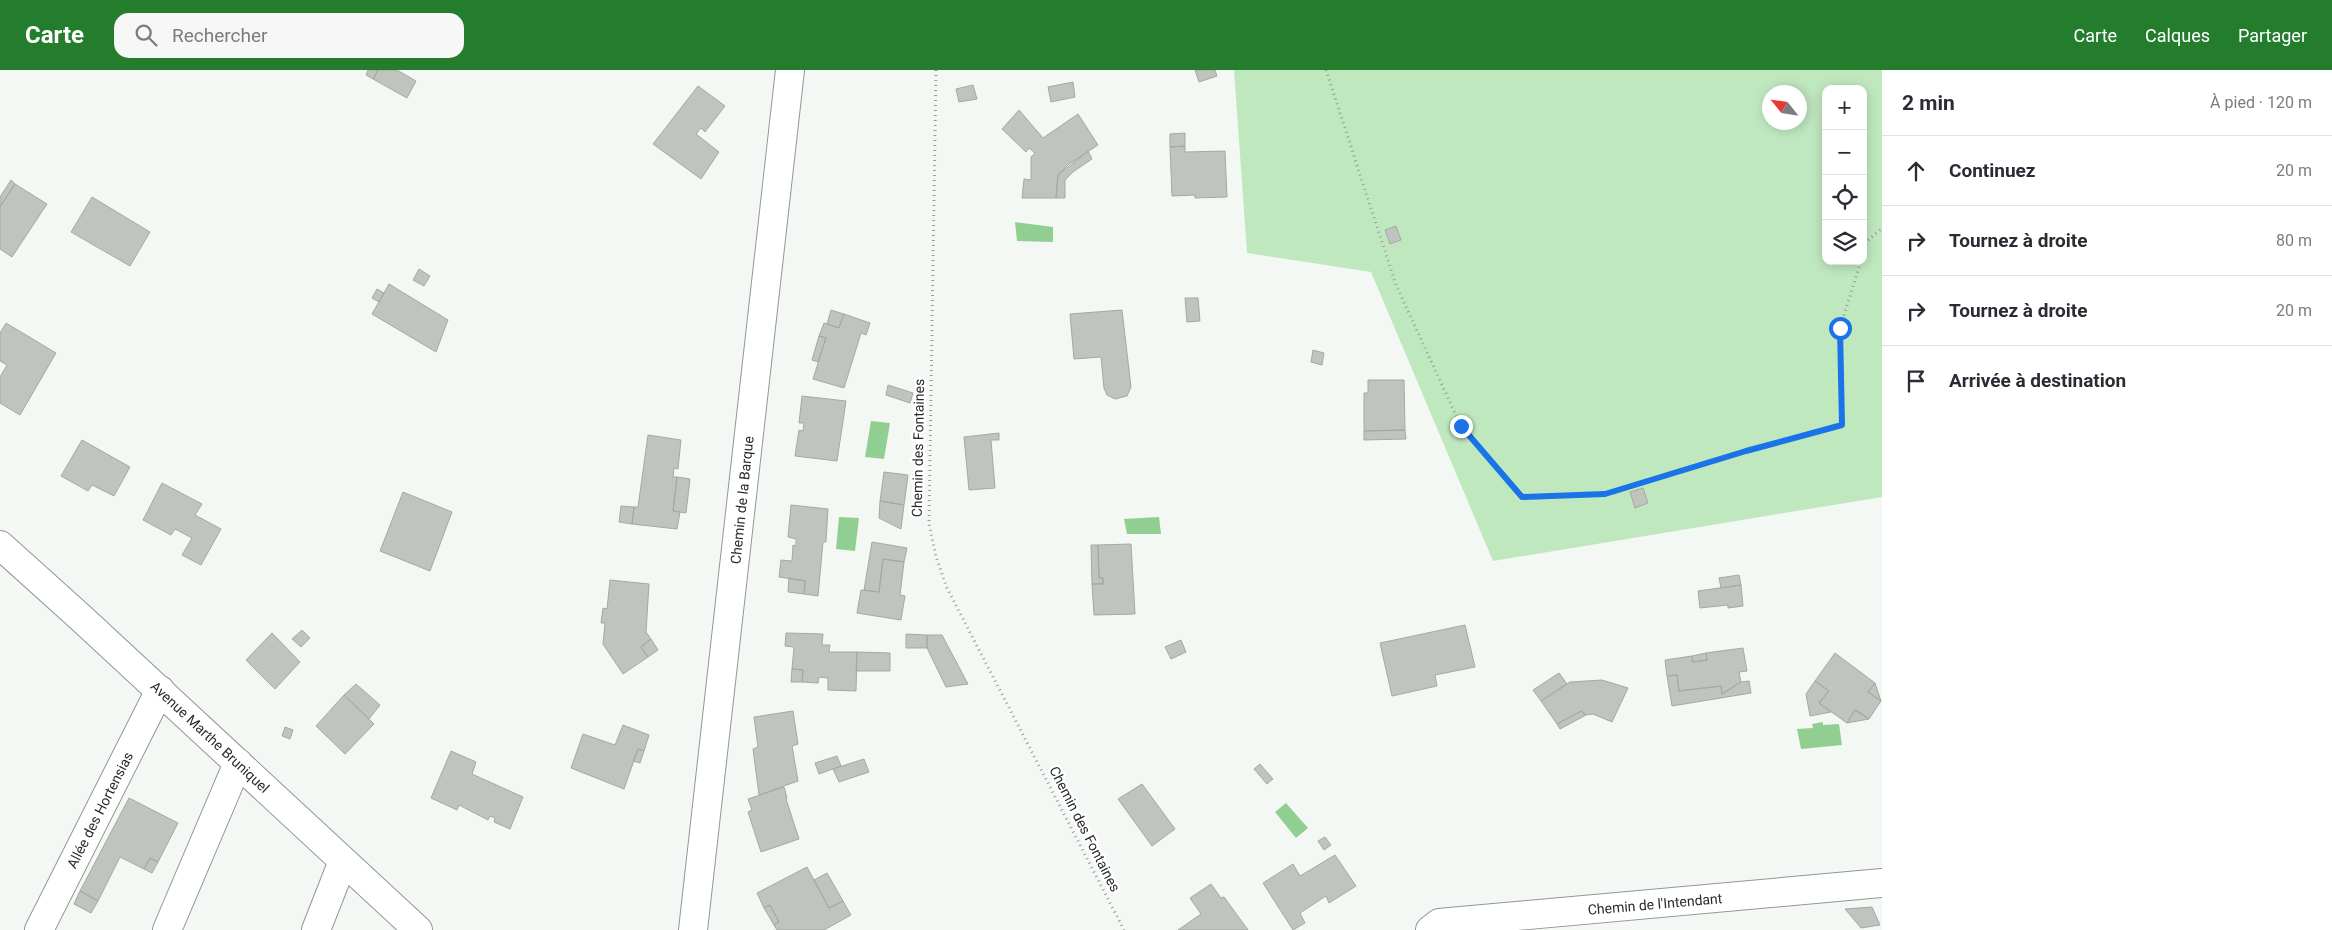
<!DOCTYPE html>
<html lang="fr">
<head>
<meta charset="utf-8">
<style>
	body { margin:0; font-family:Roboto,sans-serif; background:#f7f7f7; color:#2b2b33 }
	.controls { position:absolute; right:15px; top:15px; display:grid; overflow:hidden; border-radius:10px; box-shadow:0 2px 12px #0003 }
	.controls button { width:45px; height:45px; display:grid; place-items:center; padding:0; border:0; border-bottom:1px solid #e1e1e2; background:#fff; color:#2b2b33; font:25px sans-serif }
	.compass { position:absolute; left:1762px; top:15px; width:45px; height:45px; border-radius:50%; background:#fff; box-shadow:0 2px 12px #0003; rotate:300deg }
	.stop { position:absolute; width:15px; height:15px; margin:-11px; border:4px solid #1a73e8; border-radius:50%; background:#fff }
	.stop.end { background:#1a73e8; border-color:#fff; box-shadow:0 1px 5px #0008 }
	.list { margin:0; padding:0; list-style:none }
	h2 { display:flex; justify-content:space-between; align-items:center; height:65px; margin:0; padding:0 20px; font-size:21px }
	h2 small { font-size:16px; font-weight:400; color:#7c7c81 }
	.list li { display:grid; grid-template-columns:32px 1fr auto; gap:15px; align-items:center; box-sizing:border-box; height:70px; padding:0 20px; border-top:1px solid #e1e1e2 }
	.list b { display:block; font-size:19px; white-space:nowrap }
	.list em { font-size:16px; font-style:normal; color:#7c7c81 }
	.icon { flex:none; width:28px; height:28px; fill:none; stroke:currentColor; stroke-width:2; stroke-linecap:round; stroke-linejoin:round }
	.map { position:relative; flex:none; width:1882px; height:860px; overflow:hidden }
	header { display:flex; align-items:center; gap:30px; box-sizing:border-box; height:70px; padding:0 25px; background:#237d2d; color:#fff }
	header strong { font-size:24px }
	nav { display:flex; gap:28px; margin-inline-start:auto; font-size:18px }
	.search { width:350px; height:45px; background:#f7f7f7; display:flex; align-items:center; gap:12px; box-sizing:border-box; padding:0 18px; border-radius:15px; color:#7c7c81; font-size:19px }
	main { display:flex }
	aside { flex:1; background:#fff }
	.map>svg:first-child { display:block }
	.green { fill:#c0e8bf; fill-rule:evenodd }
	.water { fill:#90cf91 }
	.building { fill:#bfc4bf; stroke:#a5a9a5 }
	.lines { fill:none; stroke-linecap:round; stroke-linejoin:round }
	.street-casing { stroke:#939793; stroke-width:30 }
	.secondary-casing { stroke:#939793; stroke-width:30 }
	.path { stroke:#999c99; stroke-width:3; stroke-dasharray:1 4; stroke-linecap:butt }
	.street { stroke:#fff; stroke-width:28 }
	.secondary { stroke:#fff; stroke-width:28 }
	.route { stroke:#1a73e8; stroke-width:6 }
	.labels { text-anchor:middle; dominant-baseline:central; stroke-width:5; stroke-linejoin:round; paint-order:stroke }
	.street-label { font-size:14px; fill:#292b29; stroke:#fff }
</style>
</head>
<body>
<header>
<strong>Carte</strong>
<div class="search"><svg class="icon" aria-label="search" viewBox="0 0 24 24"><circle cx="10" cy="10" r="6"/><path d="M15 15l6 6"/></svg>Rechercher</div>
<nav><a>Carte</a><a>Calques</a><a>Partager</a></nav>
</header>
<main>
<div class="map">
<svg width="1882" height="860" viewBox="0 0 1882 860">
	<rect width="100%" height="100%" fill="#f4f8f4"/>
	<path class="green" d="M1234,0H1882V427L1493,491L1371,202L1247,183ZM1826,19H1863V191H1826ZM1770,22H1800V52H1770Z"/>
	<path class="water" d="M1015,152L1053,157V172L1017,171Z
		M871,351L890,353L884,389L865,387Z
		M839,447L859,448L855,481L836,479Z
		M1159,447L1161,464H1127L1124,449Z
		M1823,652V655L1839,654L1842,675L1801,679L1797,659L1813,658L1812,654Z
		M1286,733L1308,758L1296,768L1275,742Z"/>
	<path class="building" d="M368,0H378L373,9L366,5Z
		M378,0H397L416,11L407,28L373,9Z
		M1195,0H1215L1217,6L1199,12Z
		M1073,12L1075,27L1051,32L1048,17Z
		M973,15L977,29L959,32L956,19Z
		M698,16L725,36L705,62L701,58L696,64L719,82L701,109L653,74Z
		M1019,40L1043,68L1078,44L1098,75L1069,94L1058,105L1056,128H1022L1024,109L1031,110V87L1035,83L1029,78L1026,82L1002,59Z
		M1185,63V76L1170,77V64Z
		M1185,76V82L1225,81L1227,127L1195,128V125L1172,126L1170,77Z
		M1088,81L1092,89L1073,102L1065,110V128H1056L1058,105Z
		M11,110L15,114L0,137V127Z
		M15,114L47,134L12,187L0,179V137Z
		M92,127L150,162L130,196L71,162Z
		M1396,156L1401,170L1390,174L1385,160Z
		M419,199L430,206L424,216L413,210Z
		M389,214L448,250L436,282L372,244Z
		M377,219L384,223L379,232L372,228Z
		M1185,228H1198L1200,251L1187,252Z
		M831,240L844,244L839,258L827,254Z
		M1122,240L1131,317L1127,326L1115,329L1107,325L1104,318L1101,287L1074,289L1070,244Z
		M844,244L870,253L866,265L861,263L844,318L813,309L826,268L819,266L824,253L839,258Z
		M6,253L56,283L20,345L0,333V307L7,295L0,291V263Z
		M819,266L826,268L818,292L812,290Z
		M1313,280L1324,283L1322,295L1311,292Z
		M1368,310H1404L1405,360L1364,361V323H1368Z
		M888,315L913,323L910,333L886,325Z
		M802,326L846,331L837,391L795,386L799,360L803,361L804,353H799Z
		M1405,360L1406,369L1364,370V361Z
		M999,363V370H991L995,418L969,420L964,367Z
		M648,365L681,370L678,399L674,398L673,407H677L673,441L680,442L677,459L632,454L634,437H638Z
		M82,370L130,397L114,426L92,415L88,421L61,406Z
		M884,402L908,405L904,435L880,431Z
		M677,407L690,409L686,443L673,441Z
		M162,413L202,434L195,445L221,459L201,495L182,485L192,468L175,459L171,465L143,450Z
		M1643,418L1648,433L1635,438L1630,422Z
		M403,422L452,442L430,501L380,481Z
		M880,431L904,435L901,459L879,448Z
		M791,435L828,439L826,472H823L818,526L804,524L805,511L779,507L781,490L792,491L793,475L796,476V469L788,467Z
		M621,436L634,437L632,454L619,452Z
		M872,472L907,478L904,492L883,489L879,522L864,520Z
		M1131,474L1135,544L1094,545L1092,514H1103V508H1099L1098,475Z
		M1091,475H1098L1099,508H1103V514H1092Z
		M883,489L904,492L900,525L905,526L901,550L857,543L861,520L879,522Z
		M1739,505L1741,515L1721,518L1719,508Z
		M789,508L805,511L804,524L788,522Z
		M610,510L649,514L646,562L651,569L641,577L648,587L623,604L603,574L605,553H601L603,538L607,539Z
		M1741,515L1743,536L1728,538V535L1700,538L1698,521Z
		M1465,555L1475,597L1435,605L1437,616L1392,626L1380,573Z
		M302,560L310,568L301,577L292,569Z
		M272,563L300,592L275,619L246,590Z
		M786,563L823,564L822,575H830L829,582H857L856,621L828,620V608L819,607L818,613L802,612L803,600L792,599L794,577L785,576Z
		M906,564L927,565V578H906Z
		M927,565H942L968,614L946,617L927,578Z
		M651,569L658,580L648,587L641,577Z
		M1181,570L1186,582L1171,589L1165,577Z
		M1743,578L1747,601L1739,602L1741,612L1722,624L1721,616L1679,621L1677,605L1667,606L1665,590L1692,586L1693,592L1707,590L1706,583Z
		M857,582L890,583V601H856Z
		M1706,583L1707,590L1693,592L1692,586Z
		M1835,583L1875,613L1868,622L1881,631L1869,649L1855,640L1847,653L1819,633L1829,621L1815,611Z
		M792,599L803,600L802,612H791Z
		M1559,603L1567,614L1541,631L1533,620Z
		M1677,605L1679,621L1721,616L1722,624L1741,612L1749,611L1751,623L1672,636L1667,606Z
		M1602,610L1628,618L1612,652L1593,644L1586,645L1581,641L1557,654L1541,631L1570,612Z
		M1815,611L1829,621L1819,633L1831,642L1810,646L1806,624Z
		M1875,613L1881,631L1868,622Z
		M356,614L380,635L369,649L344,625Z
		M344,625L374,654L345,684L316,656Z
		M1855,640L1861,643L1869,649L1847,653Z
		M793,641L798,674L792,676L798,711L759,725L753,679L758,677L754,647Z
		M1581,641L1586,645L1560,659L1557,654Z
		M623,655L649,665L644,681L638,679L624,719L571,698L583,664L615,675Z
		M285,657L293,660L290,669L282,666Z
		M638,679L644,681L640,693L633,691Z
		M451,681L476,692L472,704L523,727L510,759L494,752L495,748L490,746L488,750L459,735L457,740L431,728Z
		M837,686L841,696L819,704L815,693Z
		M864,689L869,702L839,712L833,699Z
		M1260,694L1273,709L1267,714L1254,699Z
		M1142,714L1175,759L1152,776L1118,729Z
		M784,717L787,728L786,729L799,769L761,782L748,742L752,740L748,729Z
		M129,728L178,753L158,792L150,788L144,799L120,787L98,831L80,821Z
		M1325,767L1331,775L1324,780L1318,771Z
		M1335,785L1356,816L1329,833L1326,826L1300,843L1305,853L1293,860L1263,813L1293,794L1300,806Z
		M150,788L158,792L152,803L144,799Z
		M807,797L829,838L843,831L851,845L824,860H777L774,855L779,852L770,835L764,838L757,823Z
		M827,803L843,831L829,838L814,810Z
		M1211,814L1221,828L1224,827L1248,860H1178L1201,844L1190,828Z
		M80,821L98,831L91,843L74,834Z
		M770,835L779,852L774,855L764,838Z
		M1872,837L1880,855L1861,858L1845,839Z"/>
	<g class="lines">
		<defs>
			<path id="street" d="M39,860L160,620
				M167,860L238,693
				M316,860L343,791
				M693,860L790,0
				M1430,860L1439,853L1882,813"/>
			<path id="secondary" d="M0,475L80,547L418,860"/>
		</defs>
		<use href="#street" class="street-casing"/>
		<use href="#secondary" class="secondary-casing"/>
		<path class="path" d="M936,0L929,454L936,487L947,518L1124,860
			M1326,0L1396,215L1461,356L1522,427L1605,424L1746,381L1842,355L1840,258L1861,191
			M1863,184L1867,171L1882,158"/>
		<use href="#street" class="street"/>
		<use href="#secondary" class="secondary"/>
	</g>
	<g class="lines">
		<path class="route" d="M1461,356L1522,427L1605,424L1746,381L1842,355L1840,258"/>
	</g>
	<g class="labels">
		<g class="street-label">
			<text transform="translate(918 378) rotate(-89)">Chemin des Fontaines</text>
			<text transform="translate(742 430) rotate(-84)">Chemin de la Barque</text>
			<text transform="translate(210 667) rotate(43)">Avenue Marthe Bruniquel</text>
			<text transform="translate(100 740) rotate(-63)">Allée des Hortensias</text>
			<text transform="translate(1085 759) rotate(63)">Chemin des Fontaines</text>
			<text transform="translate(1655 834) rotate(-5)">Chemin de l'Intendant</text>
		</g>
	</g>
</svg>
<div class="controls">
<button>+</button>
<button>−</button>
<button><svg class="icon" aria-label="locate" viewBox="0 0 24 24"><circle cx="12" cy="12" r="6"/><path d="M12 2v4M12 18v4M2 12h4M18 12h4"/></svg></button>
<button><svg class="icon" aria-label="layers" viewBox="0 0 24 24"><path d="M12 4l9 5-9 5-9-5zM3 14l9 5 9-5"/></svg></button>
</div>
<svg class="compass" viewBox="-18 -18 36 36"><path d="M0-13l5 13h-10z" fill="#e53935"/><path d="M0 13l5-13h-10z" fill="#7c7c81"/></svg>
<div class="stop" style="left:1840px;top:258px"></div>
<div class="stop end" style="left:1461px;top:356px"></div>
</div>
<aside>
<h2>2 min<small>À pied · 120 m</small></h2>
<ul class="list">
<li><svg class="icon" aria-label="ahead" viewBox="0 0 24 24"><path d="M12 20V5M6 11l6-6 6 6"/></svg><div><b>Continuez</b></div><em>20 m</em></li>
<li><svg class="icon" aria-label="right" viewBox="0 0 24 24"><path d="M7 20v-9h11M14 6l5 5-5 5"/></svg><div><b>Tournez à droite</b></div><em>80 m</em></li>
<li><svg class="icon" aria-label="right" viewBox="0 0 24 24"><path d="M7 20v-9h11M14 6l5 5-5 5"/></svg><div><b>Tournez à droite</b></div><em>20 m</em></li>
<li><svg class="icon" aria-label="arrive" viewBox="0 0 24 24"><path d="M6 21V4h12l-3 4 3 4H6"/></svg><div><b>Arrivée à destination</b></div></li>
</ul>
</aside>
</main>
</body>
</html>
